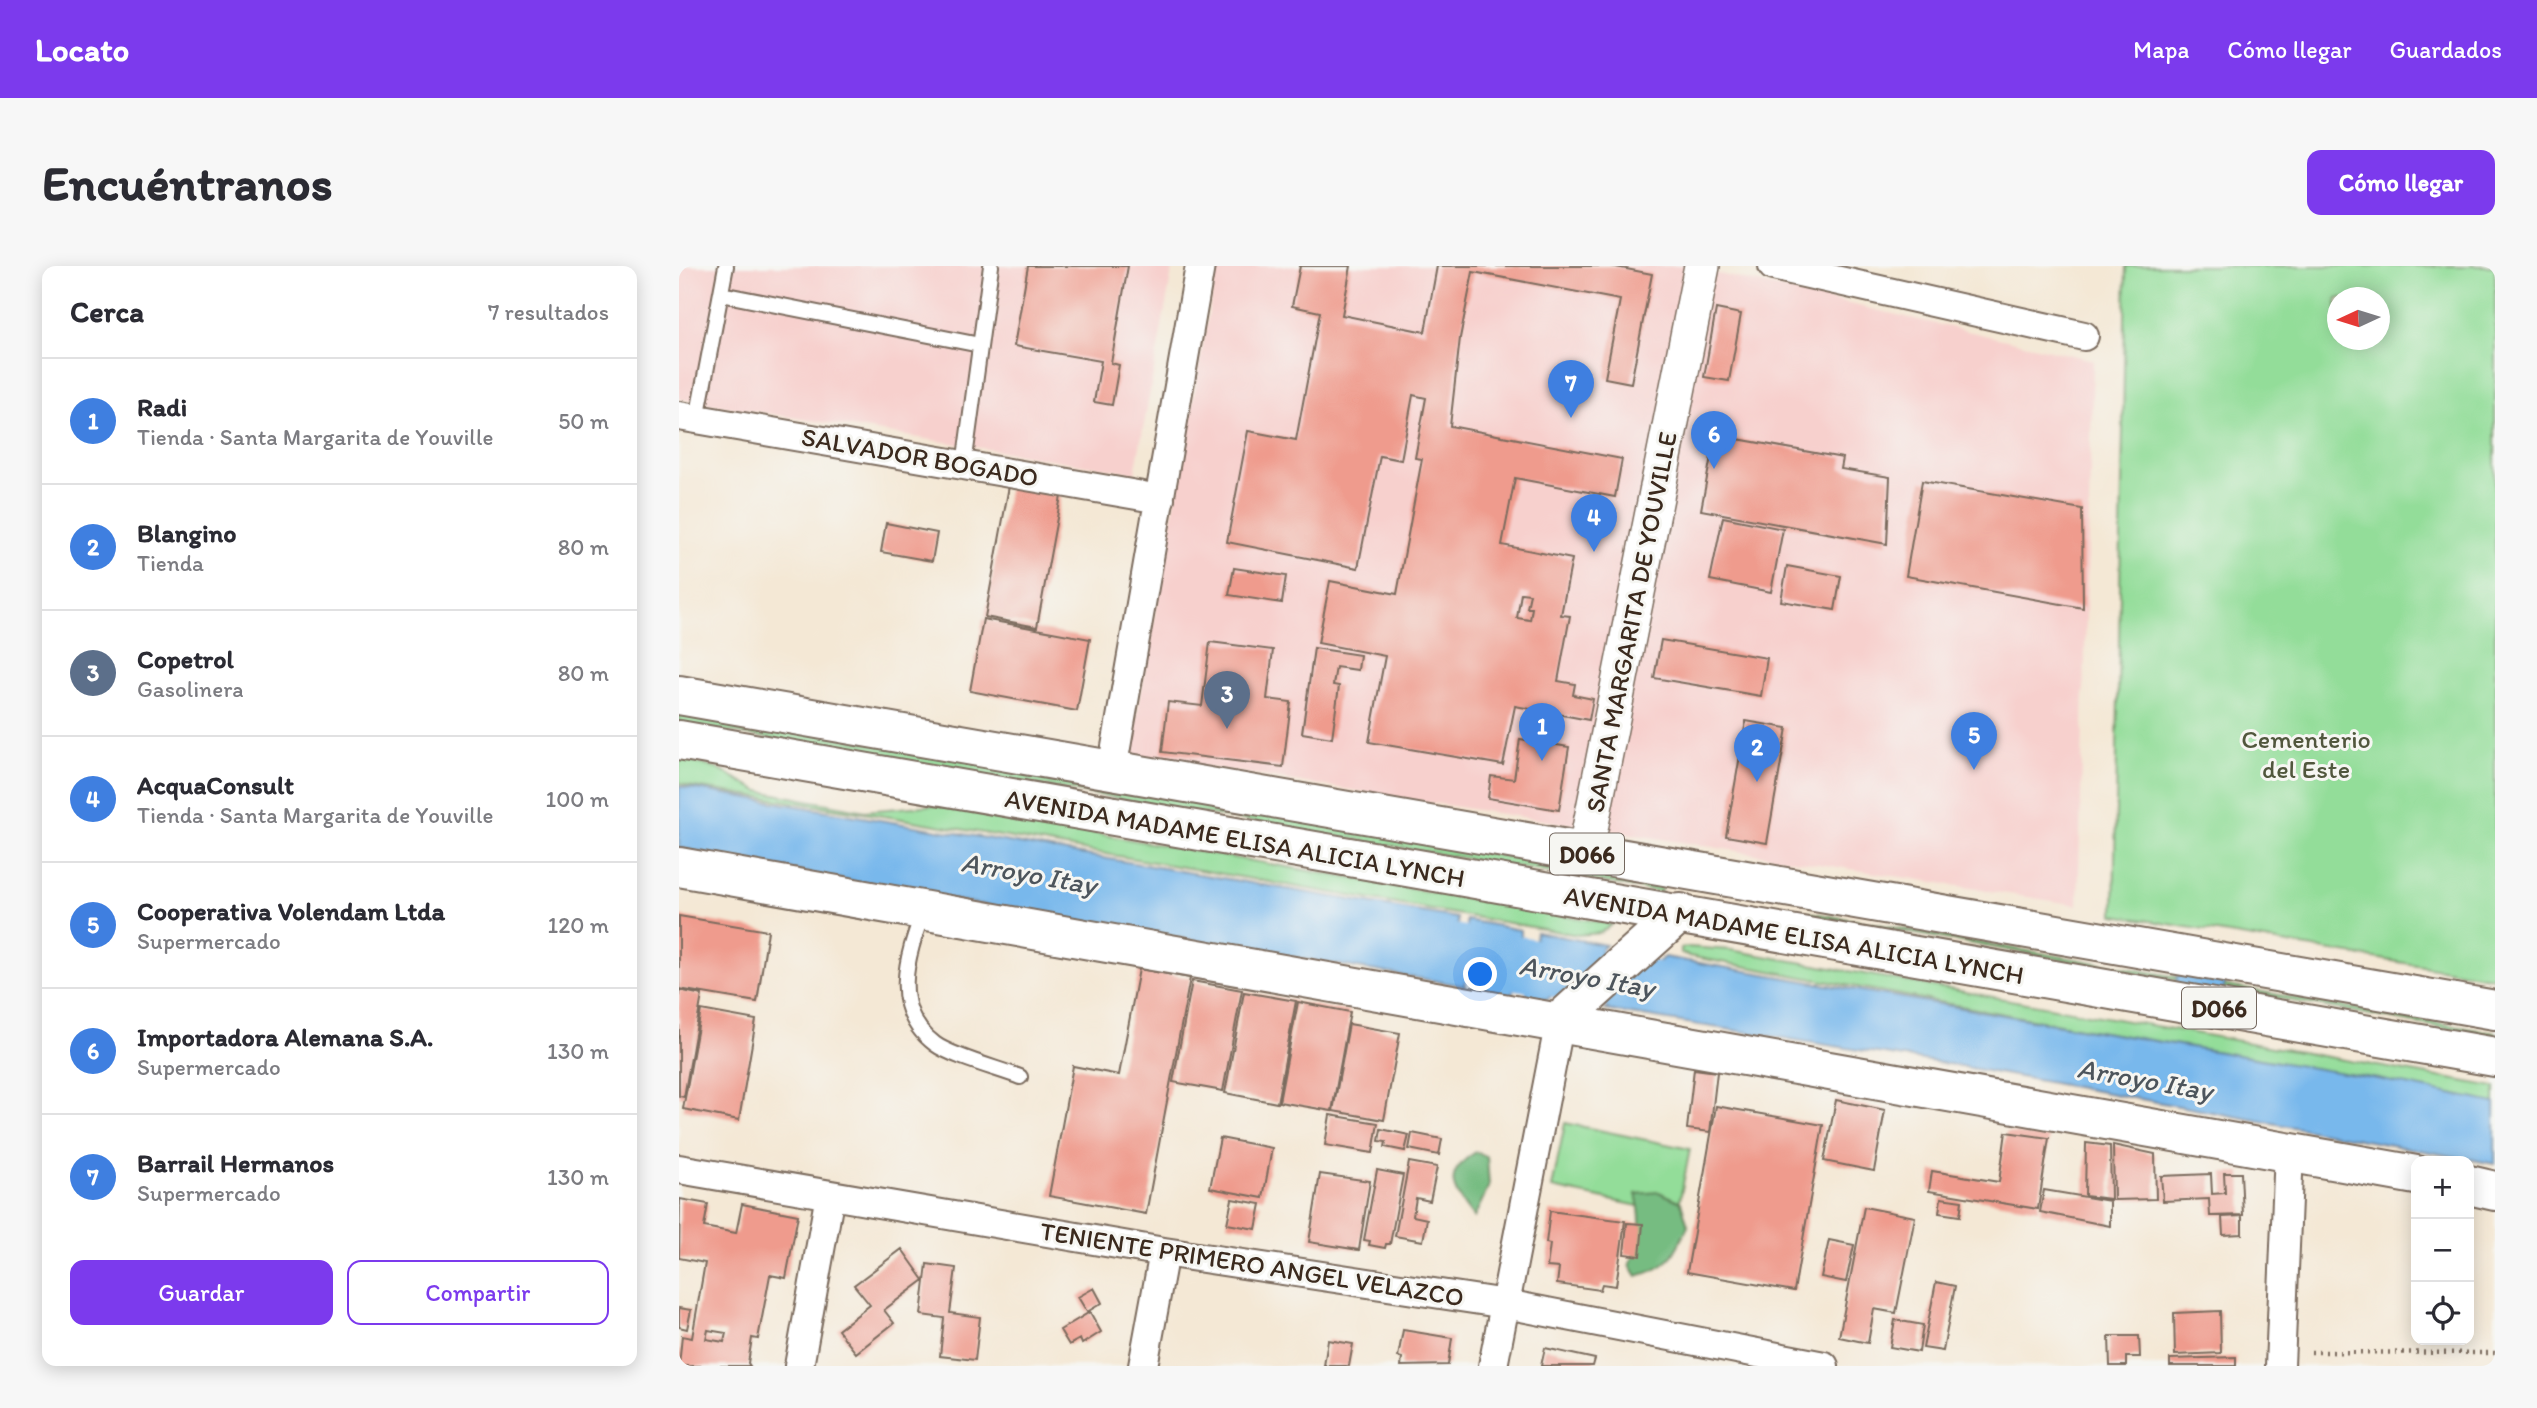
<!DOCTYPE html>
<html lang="es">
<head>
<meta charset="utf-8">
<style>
	body { margin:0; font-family:Itim,sans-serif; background:#f7f7f7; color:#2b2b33 }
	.controls { position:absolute; right:21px; bottom:21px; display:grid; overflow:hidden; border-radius:14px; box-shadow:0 4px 18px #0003 }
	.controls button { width:63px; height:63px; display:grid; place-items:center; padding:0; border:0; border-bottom:2px solid #e1e1e2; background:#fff; color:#2b2b33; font:35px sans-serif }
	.compass { position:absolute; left:1648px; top:21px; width:63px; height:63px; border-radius:50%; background:#fff; box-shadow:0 4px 18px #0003; rotate:266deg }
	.you { position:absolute; left:802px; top:709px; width:24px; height:24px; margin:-18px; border:5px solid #fff; border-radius:50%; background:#1a73e8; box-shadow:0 0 0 10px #1a73e833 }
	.badge { display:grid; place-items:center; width:46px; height:46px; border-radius:50%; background:#7c3aed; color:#fff; font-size:23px; font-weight:700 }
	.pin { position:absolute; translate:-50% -58px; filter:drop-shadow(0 2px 4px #0008) }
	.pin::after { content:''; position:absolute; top:37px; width:24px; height:21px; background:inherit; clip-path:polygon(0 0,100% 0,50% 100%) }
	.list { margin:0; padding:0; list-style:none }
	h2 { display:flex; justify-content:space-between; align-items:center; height:91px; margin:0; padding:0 28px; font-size:30px }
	h2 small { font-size:23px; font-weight:400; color:#7c7c81 }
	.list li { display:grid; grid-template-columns:46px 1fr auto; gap:21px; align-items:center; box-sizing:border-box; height:126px; padding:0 28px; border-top:2px solid #e1e1e2 }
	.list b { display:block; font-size:26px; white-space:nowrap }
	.list p { margin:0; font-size:23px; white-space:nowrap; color:#7c7c81 }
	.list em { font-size:23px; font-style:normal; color:#7c7c81 }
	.actions { display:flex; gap:14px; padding:21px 28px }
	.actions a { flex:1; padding:16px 0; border:2px solid #7c3aed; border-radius:14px; text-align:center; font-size:24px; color:#7c3aed }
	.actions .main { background:#7c3aed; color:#fff }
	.icon { flex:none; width:38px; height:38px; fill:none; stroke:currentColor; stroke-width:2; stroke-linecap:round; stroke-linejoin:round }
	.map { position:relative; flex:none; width:1816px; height:1100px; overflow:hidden; border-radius:14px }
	header { display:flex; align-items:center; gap:42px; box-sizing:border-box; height:98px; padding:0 35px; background:#7c3aed; color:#fff }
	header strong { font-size:33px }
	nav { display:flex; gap:38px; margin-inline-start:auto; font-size:24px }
	.intro { display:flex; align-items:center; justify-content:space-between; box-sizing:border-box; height:168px; padding:0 42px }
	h1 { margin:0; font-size:49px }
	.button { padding:18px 32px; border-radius:14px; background:#7c3aed; color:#fff; font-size:24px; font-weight:700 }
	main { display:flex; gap:42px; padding:0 42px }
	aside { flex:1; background:#fff; border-radius:14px; box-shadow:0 4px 18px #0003 }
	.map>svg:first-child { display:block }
	.built { fill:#f7d0cd }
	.green { fill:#93dd99; stroke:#67845c; stroke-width:2; fill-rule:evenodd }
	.forest { fill:#76bc81; stroke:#587350; stroke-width:2 }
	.water { fill:#78b8ec; stroke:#5a7185; stroke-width:2 }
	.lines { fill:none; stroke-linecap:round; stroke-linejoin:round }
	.river { stroke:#78b8ec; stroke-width:54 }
	.building { fill:#ef9b8d; fill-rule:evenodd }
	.service-casing { stroke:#7c6c5e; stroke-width:18 }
	.minor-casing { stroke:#7c6c5e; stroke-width:32 }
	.tertiary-casing { stroke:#7c6c5e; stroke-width:38 }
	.secondary-casing { stroke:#7c6c5e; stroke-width:42 }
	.trunk-casing { stroke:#7c6c5e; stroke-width:42 }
	.path { stroke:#7c6c5e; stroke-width:4.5; stroke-dasharray:2 5; stroke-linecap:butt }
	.service { stroke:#fff; stroke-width:14 }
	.minor { stroke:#fff; stroke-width:28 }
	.tertiary { stroke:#fff; stroke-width:35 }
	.secondary { stroke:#fff; stroke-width:38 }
	.trunk { stroke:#fff; stroke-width:38 }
	.labels { text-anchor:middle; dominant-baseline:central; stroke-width:6; stroke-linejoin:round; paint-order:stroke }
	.shield { fill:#f6f6f2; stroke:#73675e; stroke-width:2 }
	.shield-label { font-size:24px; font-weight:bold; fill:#3b2a1e }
	.street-label { font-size:26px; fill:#3b2a1e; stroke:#f6f6f2 }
	.park-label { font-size:26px; fill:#51573d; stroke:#f6f6f2 }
	.water-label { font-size:28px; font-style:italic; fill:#4d555c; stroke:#f6f6f2 }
</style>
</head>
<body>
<header>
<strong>Locato</strong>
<nav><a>Mapa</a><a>Cómo llegar</a><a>Guardados</a></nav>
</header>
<div class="intro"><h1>Encuéntranos</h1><a class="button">Cómo llegar</a></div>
<main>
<aside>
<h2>Cerca<small>7 resultados</small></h2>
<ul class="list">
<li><span class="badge" style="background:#3f7fe0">1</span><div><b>Radi</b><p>Tienda · Santa Margarita de Youville</p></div><em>50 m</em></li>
<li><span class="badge" style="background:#3f7fe0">2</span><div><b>Blangino</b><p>Tienda</p></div><em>80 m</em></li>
<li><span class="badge" style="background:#5c6f8a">3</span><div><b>Copetrol</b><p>Gasolinera</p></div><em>80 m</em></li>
<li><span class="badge" style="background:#3f7fe0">4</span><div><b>AcquaConsult</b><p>Tienda · Santa Margarita de Youville</p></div><em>100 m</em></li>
<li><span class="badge" style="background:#3f7fe0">5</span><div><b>Cooperativa Volendam Ltda</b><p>Supermercado</p></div><em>120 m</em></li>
<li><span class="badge" style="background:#3f7fe0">6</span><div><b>Importadora Alemana S.A.</b><p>Supermercado</p></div><em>130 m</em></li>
<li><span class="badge" style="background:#3f7fe0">7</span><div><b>Barrail Hermanos</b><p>Supermercado</p></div><em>130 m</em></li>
</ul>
<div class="actions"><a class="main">Guardar</a><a>Compartir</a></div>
</aside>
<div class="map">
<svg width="1816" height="1100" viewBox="0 0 1816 1100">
	<rect width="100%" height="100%" fill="#f6f6f2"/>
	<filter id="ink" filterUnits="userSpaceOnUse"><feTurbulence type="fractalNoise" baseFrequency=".0143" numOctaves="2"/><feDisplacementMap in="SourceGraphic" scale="14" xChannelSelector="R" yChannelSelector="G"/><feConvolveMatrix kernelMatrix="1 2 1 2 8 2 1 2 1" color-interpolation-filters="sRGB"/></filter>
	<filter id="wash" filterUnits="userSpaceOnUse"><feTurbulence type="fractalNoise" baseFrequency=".00686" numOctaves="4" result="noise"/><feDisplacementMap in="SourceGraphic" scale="28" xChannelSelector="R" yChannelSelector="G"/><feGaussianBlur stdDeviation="1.57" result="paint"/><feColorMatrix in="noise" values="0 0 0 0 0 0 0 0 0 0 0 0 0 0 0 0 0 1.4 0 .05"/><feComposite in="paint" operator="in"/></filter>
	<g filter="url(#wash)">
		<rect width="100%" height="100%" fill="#f4e8d5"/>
		<path class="built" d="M0,0H494L456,207L0,133Z
			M538,0H1005L1414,94L1399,639L451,489Z"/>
		<path class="green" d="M1447,0H1816V712L1435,649ZM1658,32H1700V74H1658Z
			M0,443L981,618L982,626L0,457Z
			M0,491L39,503L80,525L186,545L255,539L933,658L921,667L899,669L211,551L15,521L0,517Z
			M1095,640L1816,767V771L1097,643Z
			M1009,681L1052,684L1816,821V838L1009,690L1002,687V682Z
			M886,857L1011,883L998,948L873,922Z"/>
		<path class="forest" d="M797,886L808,891L810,920L795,952C773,925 762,907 797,886Z
			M980,926L1002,936L1009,960C994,990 992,1001 958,1010L951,999C962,973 964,955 957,928Z"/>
		<path class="water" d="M0,520L778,652L779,661L787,663V654L842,664V677L855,679L857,666L927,679L869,733L847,732L855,679L841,677L834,730L794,721L788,665L780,662L786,720L222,625L0,582Z
			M985,691L1699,813L1816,837V898L1275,799L926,744Z
			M1500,704L1547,713L1543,729L1496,720Z"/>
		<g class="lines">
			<path class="river" d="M709,673L1027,732"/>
		</g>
		<g id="blocks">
			<path class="building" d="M349,0H449L432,97L440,99L433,139L415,136L422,95L335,80Z
				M621,0H672L663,49L746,66L758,0H932L973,8L952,117L926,112L941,34L794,6L781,72L771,160L943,193L936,231L836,212L823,279L893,293L882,349L891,350L879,415L896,418L894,429L914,433L910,454L836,440L824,499L690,476L706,390L639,377L651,315L718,328L743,193L736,192L747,132L734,129L722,194L701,190L679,302L548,276L569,165L617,174L641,46L613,40ZM842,327L851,328L848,342H853L851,354L838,352Z
				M1037,43L1062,48L1050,115L1025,111Z
				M1036,169L1164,192L1162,203L1211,211L1208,278L1022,244Z
				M1243,215L1403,243L1404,342L1227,310Z
				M330,220L382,230L358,361L306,351Z
				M1044,251L1104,263L1092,326L1031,314Z
				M207,257L258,267L253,295L202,286Z
				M1108,300L1162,310L1156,344L1102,335Z
				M555,302L607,310L603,337L550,329Z
				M304,353L411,373L398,445L291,425Z
				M982,374L1088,392L1082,430L975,412Z
				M531,376L594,384L588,433L612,436L604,501L483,486L489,436L523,440Z
				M635,382L681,389L679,404L657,401L654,419L660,420L653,472L623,467Z
				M1067,455L1108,462L1088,577L1047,570Z
				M841,473L890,481L880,544L809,532L812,510L835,513Z
				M0,650L89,665L78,736L0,723Z
				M460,703L511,712L467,948L370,930L394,800L440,809Z
				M513,715L563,724L544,825L494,816Z
				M0,724L23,729L5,831L0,830Z
				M565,726L617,735L598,837L546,827Z
				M619,736L671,746L653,845L600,836Z
				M22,744L77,754L60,854L4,843Z
				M670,758L721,767L705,854L654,845Z
				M1015,803L1038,806L1031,866L1008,863Z
				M1157,834L1206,844L1195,905L1145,895Z
				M1037,840L1144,859L1115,1025L1008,1006Z
				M651,849L699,857L694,887L646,879Z
				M702,863L730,869L726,885L706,881L707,876L700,875Z
				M1327,866L1370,872L1359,943L1250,925L1253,905L1320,916Z
				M733,867L763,873L760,889L730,883Z
				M541,872L593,882L584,932L531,922Z
				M1407,877L1431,880L1432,933L1406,930Z
				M1434,879L1476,888L1477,933L1435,934Z
				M730,896L758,901L751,935L737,932L734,950L748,953L744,975L716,970Z
				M698,904L724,909L711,978H707L706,982L690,979L691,975L685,974Z
				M1545,907H1562L1564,949L1531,950L1530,933L1484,935L1482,910L1532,908L1533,928L1546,927Z
				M641,908L691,915L680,984L630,976Z
				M1365,924L1431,935V960L1361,946Z
				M1262,932L1283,935L1281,950L1260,947Z
				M1,933L29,938L25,961L57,967L63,938L119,949L107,1012L91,1009L79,1073L73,1072L69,1097L71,1100H0L3,1070L13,1072L26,997L0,992ZM29,1064L47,1067L45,1076L27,1073Z
				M553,933L582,938L577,963L548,958Z
				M1185,941L1236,951L1217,1047L1195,1043L1189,1077L1160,1071Z
				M871,945L946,955L937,1020L923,1018L921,1024L878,1018L880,1002L868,1001L871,978L867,977Z
				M1563,950V968L1544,969L1543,951Z
				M948,957L964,958L961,990L945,988Z
				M1150,974L1175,979L1167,1016L1142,1011Z
				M223,983L245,1014L205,1044L215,1057L177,1087L159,1064L191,1039L175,1019Z
				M248,998L277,1002L271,1047L301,1051L296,1094L261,1090L265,1052L242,1049Z
				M1257,1016L1276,1020L1264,1085L1244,1082Z
				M415,1022L423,1037L408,1046L399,1031Z
				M0,1042L12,1044L8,1063L0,1061Z
				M1541,1045L1542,1087L1496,1089L1495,1047Z
				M411,1046L422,1066L403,1078L401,1073L390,1079L381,1064Z
				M1216,1054L1244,1059L1240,1086L1211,1081Z
				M724,1064L773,1072L769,1099L722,1100L723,1092L719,1091Z
				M1430,1070H1460L1461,1091H1447V1100H1431Z
				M649,1074L674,1078L670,1100H645Z
				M866,1082L916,1093L914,1100H862Z
				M1557,1091V1100H1491V1093Z"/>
		</g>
	</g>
	<g filter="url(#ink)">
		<use href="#blocks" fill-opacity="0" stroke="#7c6c5e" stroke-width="2"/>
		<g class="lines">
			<defs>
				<path id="service" d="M42,28L301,79
					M18,153L47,0
					M285,199L312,0
					M244,646C228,691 210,743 256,778C272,790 320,803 341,811"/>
				<path id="minor" d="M1094,0L1405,70
					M0,150L481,233
					M433,504L521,0
					M0,903L485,986L827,1038L1145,1100
					M120,1100L151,929
					M464,1100L485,986
					M814,1100L881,755
					M1601,1100L1610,885"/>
				<path id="tertiary" d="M906,588L1023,0"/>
				<path id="secondary" d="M0,601L1737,909
					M1790,919L1816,925"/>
				<path id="trunk" d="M0,429L1816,744
					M0,474L1816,791
					M881,755L1001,647"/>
			</defs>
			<use href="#service" class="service-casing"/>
			<use href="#minor" class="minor-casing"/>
			<use href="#tertiary" class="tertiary-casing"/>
			<use href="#secondary" class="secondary-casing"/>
			<use href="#trunk" class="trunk-casing"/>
			<path class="path" d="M1632,1086L1816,1087"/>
			<use href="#service" class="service"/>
			<use href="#minor" class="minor"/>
			<use href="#tertiary" class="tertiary"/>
			<use href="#secondary" class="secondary"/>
			<use href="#trunk" class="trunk"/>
		</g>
	</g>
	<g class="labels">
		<g class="shield">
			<rect x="871" y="567.5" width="74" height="41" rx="5"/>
			<rect x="1503" y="721.5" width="74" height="41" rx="5"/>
		</g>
		<g class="shield-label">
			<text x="908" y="588">D066</text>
			<text x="1540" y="742">D066</text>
		</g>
		<g class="street-label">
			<text transform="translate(241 191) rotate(10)">SALVADOR BOGADO</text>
			<text transform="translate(952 356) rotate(-79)">SANTA MARGARITA DE YOUVILLE</text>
			<text transform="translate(556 572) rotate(10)">AVENIDA MADAME ELISA ALICIA LYNCH</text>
			<text transform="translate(1115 669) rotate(10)">AVENIDA MADAME ELISA ALICIA LYNCH</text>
			<text transform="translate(573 998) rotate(9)">TENIENTE PRIMERO ANGEL VELAZCO</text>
		</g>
		<g class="park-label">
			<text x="1627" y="473">Cementerio<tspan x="1627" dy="30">del Este</tspan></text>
		</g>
		<g class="water-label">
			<text transform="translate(350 607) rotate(10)">Arroyo Itay</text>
			<text transform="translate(908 710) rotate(10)">Arroyo Itay</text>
			<text transform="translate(1466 813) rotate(10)">Arroyo Itay</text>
		</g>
	</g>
</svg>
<div class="controls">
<button>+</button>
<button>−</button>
<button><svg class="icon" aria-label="locate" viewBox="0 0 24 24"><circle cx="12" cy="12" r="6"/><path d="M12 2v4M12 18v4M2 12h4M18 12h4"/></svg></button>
</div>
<svg class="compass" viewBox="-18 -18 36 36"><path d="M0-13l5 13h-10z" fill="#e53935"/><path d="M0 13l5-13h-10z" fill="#7c7c81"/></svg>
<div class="you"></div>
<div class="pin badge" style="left:863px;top:495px;background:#3f7fe0">1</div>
<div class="pin badge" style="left:1078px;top:516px;background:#3f7fe0">2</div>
<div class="pin badge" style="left:548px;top:463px;background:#5c6f8a">3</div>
<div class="pin badge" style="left:915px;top:286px;background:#3f7fe0">4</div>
<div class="pin badge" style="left:1295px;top:504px;background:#3f7fe0">5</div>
<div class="pin badge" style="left:1035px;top:203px;background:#3f7fe0">6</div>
<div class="pin badge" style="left:892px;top:152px;background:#3f7fe0">7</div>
</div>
</main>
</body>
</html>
